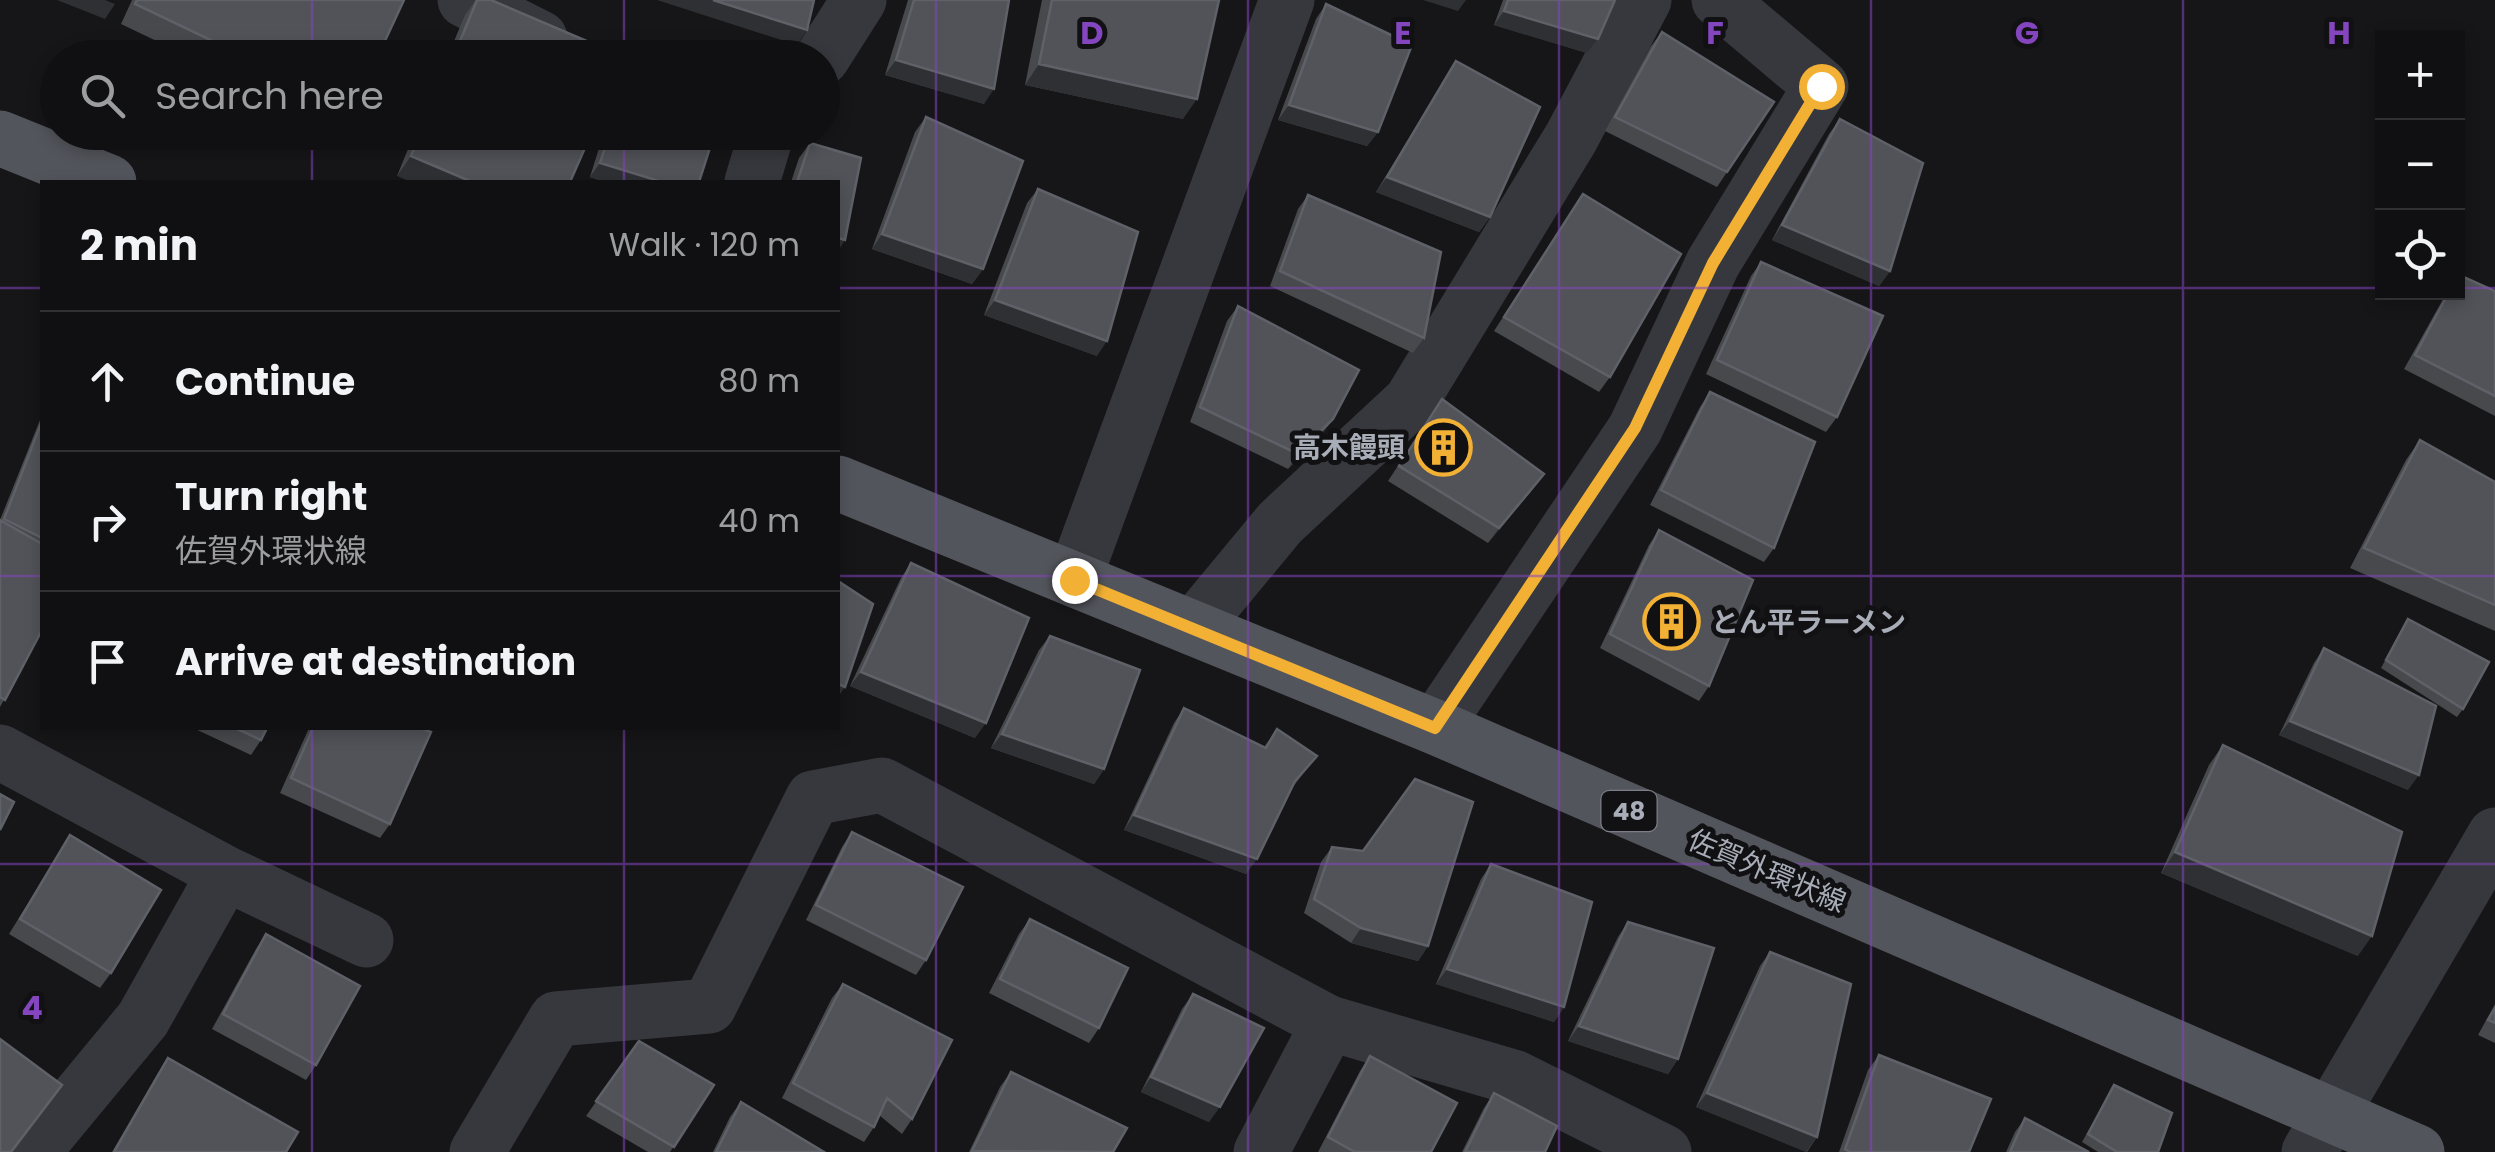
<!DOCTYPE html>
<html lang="en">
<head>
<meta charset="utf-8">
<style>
	body { margin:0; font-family:Poppins,"Noto Sans JP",sans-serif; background:#1e1e20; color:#f1f3f6 }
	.controls { position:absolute; right:30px; top:30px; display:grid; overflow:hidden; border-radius:0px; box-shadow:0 5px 15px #0003 }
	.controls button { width:90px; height:90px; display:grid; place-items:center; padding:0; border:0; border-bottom:2px solid #303032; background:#101012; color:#f1f3f6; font:50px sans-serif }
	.stop { position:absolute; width:30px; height:30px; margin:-22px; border:8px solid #f2b134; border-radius:50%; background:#fff }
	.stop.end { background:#f2b134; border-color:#fff; box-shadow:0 2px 10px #0008 }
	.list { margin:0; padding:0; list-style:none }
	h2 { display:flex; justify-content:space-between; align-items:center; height:130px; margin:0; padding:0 40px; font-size:42px }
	h2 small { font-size:32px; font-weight:400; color:#9c9d9f }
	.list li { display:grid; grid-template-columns:65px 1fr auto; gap:30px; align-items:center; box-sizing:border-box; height:140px; padding:0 40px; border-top:2px solid #303032 }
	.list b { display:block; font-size:38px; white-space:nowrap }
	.list p { margin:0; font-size:32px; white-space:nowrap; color:#9c9d9f }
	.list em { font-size:32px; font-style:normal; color:#9c9d9f }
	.icon { flex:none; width:55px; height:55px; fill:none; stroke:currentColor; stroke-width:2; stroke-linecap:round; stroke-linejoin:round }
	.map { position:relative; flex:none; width:2495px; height:1152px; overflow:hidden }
	.search { position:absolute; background:#101012; box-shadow:0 5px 15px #0003; left:40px; top:40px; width:800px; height:110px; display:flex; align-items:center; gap:25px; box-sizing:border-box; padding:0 35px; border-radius:55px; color:#9c9d9f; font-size:38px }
	.panel { position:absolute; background:#101012; box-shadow:0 5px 15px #0003; left:40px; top:180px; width:800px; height:550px; border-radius:0px }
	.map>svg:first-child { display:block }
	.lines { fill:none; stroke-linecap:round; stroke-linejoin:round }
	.minor { stroke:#37383d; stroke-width:55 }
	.major { stroke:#53555c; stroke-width:55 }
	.wall { fill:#47494d }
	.shaded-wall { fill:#2f3033 }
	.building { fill:#525359; stroke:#5f6168; stroke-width:2.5 }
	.route { stroke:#f2b134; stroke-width:12 }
	.grid { fill:none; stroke:#8446be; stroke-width:2.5; stroke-opacity:0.55 }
	.labels { text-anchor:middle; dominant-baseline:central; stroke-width:10; stroke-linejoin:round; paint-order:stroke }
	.shield { fill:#111113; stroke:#7b7e86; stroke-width:2.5 }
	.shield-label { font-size:25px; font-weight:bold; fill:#a8adb8 }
	.poi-label { font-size:28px; font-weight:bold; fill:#a8adb8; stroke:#111113; text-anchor:end }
	.street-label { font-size:28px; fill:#a8adb8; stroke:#111113 }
	.grid-label { font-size:32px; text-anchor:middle; font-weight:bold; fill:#8446be; stroke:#111113; stroke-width:10; stroke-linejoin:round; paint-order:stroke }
</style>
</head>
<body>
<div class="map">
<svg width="2495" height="1152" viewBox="0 0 2495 1152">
	<rect width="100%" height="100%" fill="#161618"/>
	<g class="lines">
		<path class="minor" d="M465,0L540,38
			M822,58L859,0
			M752,182L767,132
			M1074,579L1287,0
			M1193,628L1280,523L1411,401L1571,138L1644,0
			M1435,727L1635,429L1713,263L1821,86L1719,0
			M0,752L225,873L366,940
			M33,1152L143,1019L225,873
			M477,1152L556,1019L709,1006L813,798L882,785L1329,1023L1516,1078L1664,1152
			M1261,1152L1329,1023
			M2309,1152L2495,835"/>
		<path class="major" d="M0,138L109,182
			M838,483L1435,727L2417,1152"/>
	</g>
	<path class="wall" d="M132,0H404L377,58H192L121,24Z
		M476,0H491L624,58H447L465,15Z
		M908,0H1009L984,104L885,75Z
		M1042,0H1219L1183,119L1025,85Z
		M1503,0H1615L1598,39L1587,53L1494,25Z
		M1326,4L1378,132L1367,146L1278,120L1316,19Z
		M1662,32L1774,102L1717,187L1605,131L1651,46Z
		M1456,61L1490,217L1479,232L1376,192Z
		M926,117L983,269L972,284L872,249L915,132Z
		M1840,119L1890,271L1879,286L1772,240L1829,134Z
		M415,132H592L397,176Z
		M604,132H715L699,182H605L590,177Z
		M810,143L838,182H791L799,158Z
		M1038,189L1097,356L984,315L1027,203Z
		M1583,194L1610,377L1599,392L1494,331Z
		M1308,195L1424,338L1413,353L1270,286L1298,209Z
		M1761,262L1837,417L1826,432L1706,374L1751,276Z
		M2495,291V416L2404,369L2447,292Z
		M1238,306L1333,419L1322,434L1288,469L1190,422L1227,321Z
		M1710,392L1774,548L1764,562L1650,505L1700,407Z
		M1432,414L1533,489L1488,543L1388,481Z
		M42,415V630L0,707V520Z
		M2420,440L2495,482V631L2350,568L2406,460Z
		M1659,530L1709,686L1699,701L1600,648L1649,545Z
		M911,563L975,738L850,686L901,578Z
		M2408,619L2463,709L2457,717L2381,668Z
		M1050,636L1104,769L1094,784L991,748L1039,650Z
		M2324,648L2408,790L2279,735L2314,663Z
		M1184,708L1264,747L1277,729L1317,756L1292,788L1246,874L1124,830L1174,723Z
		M193,728H267L261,740L251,755Z
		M309,728H420L390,824L380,838L280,793Z
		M2223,745L2358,956L2161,873L2209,765Z
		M852,832L926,960L916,975L806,920L842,847Z
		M70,835L111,973L100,988L9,934Z
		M1332,847L1428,946L1418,961L1351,943L1304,913L1321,862Z
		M1491,864L1564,1007L1554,1022L1436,984L1481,879Z
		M1030,919L1099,1028L1089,1043L989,993L1019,934Z
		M1628,922L1678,1059L1668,1074L1568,1041L1618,937Z
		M266,934L316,1065L306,1080L212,1029L256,949Z
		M1770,952L1817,1137L1807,1152L1696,1107L1760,966Z
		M843,984L912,1119L902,1134L879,1115L874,1127L864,1142L782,1098L832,998Z
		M1193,994L1209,1122L1141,1092L1182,1009Z
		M2495,1004V1043L2478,1035Z
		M639,1041L714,1085L670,1152H648L586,1116Z
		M1879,1055L1969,1152H1839L1868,1070Z
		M1370,1056L1431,1152H1318L1360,1071Z
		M168,1058L286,1152H112L158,1073Z
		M1011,1072L1113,1152H969L1000,1087Z
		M2114,1085L2158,1152H2098L2082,1142Z
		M1494,1093L1545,1152H1462L1484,1108Z
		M741,1102L824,1152H713L730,1117Z
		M2025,1118L2089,1152H2006L2015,1132Z"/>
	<path class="shaded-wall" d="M57,0H105L115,4L105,19Z
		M657,0H713L807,30L797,45Z
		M1423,0H1466L1458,11Z
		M1504,11L1598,39L1587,53L1494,25Z
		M896,60L994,89L984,104L885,75Z
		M1039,64L1197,99L1183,119L1025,85Z
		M1289,105L1378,132L1367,146L1278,120Z
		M411,156L472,182H411L397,176Z
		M600,163L662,182H605L590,177Z
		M1387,177L1490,217L1479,232L1376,192Z
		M1782,225L1890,271L1879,286L1772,240Z
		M882,234L983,269L972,284L872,249Z
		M838,238L845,240L838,251Z
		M995,300L1107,341L1097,356L984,315Z
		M1333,419L1322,434L1288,469L1298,454Z
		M1544,474L1533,489L1488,543L1499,528Z
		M861,672L986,723L975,738L850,686Z
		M838,684L845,687L838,697Z
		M2290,721L2419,775L2408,790L2279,735Z
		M1002,734L1104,769L1094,784L991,748Z
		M1134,815L1257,859L1246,874L1124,830Z
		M2175,852L2372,936L2358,956L2161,873Z
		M1361,928L1428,946L1418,961L1351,943Z
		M1447,969L1564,1007L1554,1022L1436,984Z
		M1579,1026L1678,1059L1668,1074L1568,1041Z
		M1151,1077L1220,1107L1209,1122L1141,1092Z
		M1707,1093L1817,1137L1806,1152L1696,1107Z"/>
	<path class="building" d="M137,0H404L377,58H248L135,4Z
		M477,0H491L624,57L453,58Z
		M713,0H814L807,30Z
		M914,0H1009L994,89L896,60Z
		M1052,0H1219L1197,99L1039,64Z
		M1508,0H1615L1598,39L1504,11Z
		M1326,4L1412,45L1378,132L1289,105Z
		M1662,32L1774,102L1727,172L1615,117Z
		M1456,61L1540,107L1490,217L1387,177Z
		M926,117L1023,161L983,269L882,234Z
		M1840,119L1923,163L1890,271L1782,225Z
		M421,132H592L570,182H472L411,156Z
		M610,132H715L699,182H662L600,163Z
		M810,143L861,158L845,240L838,238V182H797Z
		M1038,189L1138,232L1107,341L995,300Z
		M1583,194L1681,254L1610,377L1504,317Z
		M1308,195L1441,252L1424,338L1280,271Z
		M1761,262L1883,316L1837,417L1717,360Z
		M2459,275L2495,291V396L2415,355L2449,292H2458V278Z
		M1238,306L1359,370L1333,419L1298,454L1200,407Z
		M1710,392L1815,442L1774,548L1661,490Z
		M1442,399L1544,474L1499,528L1399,466Z
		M42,421V538L4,519Z
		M2420,440L2495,482V605L2364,548Z
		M0,520L42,544V630L5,700L0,697Z
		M1659,530L1753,580L1709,686L1610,634Z
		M911,563L1029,618L986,723L861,672Z
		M838,581L873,604L845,687L838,684Z
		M2408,619L2489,662L2463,709L2386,660Z
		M1050,636L1140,670L1104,769L1002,734Z
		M2324,648L2436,706L2419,775L2290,721Z
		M1184,708L1266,748L1277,729L1317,756L1295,781L1257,859L1134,815Z
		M235,728H267L261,740Z
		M313,728H420L431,732L390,824L291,778Z
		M2223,745L2402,832L2372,936L2175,852Z
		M1415,779L1473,802L1428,946L1361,928L1314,899L1332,847L1363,851Z
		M0,794L14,802L0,830Z
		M852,832L963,887L926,960L816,905Z
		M70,835L161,890L111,973L20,919Z
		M1491,864L1592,902L1564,1007L1447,969Z
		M1030,919L1128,968L1099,1028L1000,979Z
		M1628,922L1714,948L1678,1059L1579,1026Z
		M266,934L360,986L316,1065L223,1014Z
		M1770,952L1851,984L1817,1137L1707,1093Z
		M843,984L952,1040L912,1119L887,1098L874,1127L793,1083Z
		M1193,994L1264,1028L1220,1107L1151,1077Z
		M2495,1008V1023L2488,1020Z
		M0,1039L62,1085L11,1152H0Z
		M639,1041L714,1085L674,1147L596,1101Z
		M1879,1055L1991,1099L1969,1152H1850L1845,1149Z
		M1370,1056L1457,1103L1431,1152H1355L1328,1137Z
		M168,1058L298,1132L286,1152H114Z
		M1011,1072L1127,1128L1113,1152L972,1151Z
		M2114,1085L2172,1113L2158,1152H2117L2088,1134Z
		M1494,1093L1557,1126L1545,1152H1465Z
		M741,1102L824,1152H716Z
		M2025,1118L2089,1152H2010Z"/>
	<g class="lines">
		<path class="route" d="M1074,580L1435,728L1635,428L1713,263L1821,86"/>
	</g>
	<path class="grid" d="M312,0V58M624,0V58M936,0V1152M1248,0V1152M1559,0V1152M1871,0V1152M2183,0V1152M312,132V182M624,132V182M0,288H42M838,288H2382M2458,288H2495M0,576H42M838,576H2495M312,728V1152M624,728V1152M0,864H2495"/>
	<defs>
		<symbol id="building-ring" viewBox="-11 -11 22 22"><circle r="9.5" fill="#111113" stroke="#f2b134" stroke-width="1.5"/><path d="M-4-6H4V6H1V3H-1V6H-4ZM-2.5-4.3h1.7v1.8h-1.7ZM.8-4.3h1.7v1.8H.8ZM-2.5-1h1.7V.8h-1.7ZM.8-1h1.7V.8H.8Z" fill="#f2b134"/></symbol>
	</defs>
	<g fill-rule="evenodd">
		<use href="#building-ring" x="1412" y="416" width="63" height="63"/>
		<use href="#building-ring" x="1640" y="590" width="63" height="63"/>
	</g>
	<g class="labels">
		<rect class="shield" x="1601.5" y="791" width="55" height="40" rx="8"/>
		<g class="shield-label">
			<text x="1629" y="811">48</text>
		</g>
		<g class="poi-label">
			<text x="1405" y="447">高木饅頭</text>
			<text x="1711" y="622" text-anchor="start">とん平ラーメン</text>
		</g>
		<g class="street-label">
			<text transform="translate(1767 871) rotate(23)">佐賀外環状線</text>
		</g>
	</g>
	<g class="grid-label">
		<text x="1092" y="44">D</text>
		<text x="1403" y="44">E</text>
		<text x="1715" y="44">F</text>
		<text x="2027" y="44">G</text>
		<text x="2339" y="44">H</text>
		<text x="32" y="1019">4</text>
	</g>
</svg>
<div class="controls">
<button>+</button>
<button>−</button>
<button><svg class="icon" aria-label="locate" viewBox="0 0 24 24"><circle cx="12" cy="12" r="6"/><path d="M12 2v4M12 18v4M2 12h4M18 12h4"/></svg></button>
</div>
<div class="stop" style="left:1821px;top:86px"></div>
<div class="stop end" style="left:1074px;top:580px"></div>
<div class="search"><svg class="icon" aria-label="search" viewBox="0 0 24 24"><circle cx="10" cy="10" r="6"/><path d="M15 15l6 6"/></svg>Search here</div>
<section class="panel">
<h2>2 min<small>Walk · 120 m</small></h2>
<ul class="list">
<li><svg class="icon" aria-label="ahead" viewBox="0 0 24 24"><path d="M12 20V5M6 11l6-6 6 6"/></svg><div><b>Continue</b></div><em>80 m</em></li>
<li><svg class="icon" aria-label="right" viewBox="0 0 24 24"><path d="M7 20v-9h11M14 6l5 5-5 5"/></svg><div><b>Turn right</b><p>佐賀外環状線</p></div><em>40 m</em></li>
<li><svg class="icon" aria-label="arrive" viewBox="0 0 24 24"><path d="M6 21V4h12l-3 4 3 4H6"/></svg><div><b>Arrive at destination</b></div></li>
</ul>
</section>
</div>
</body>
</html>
